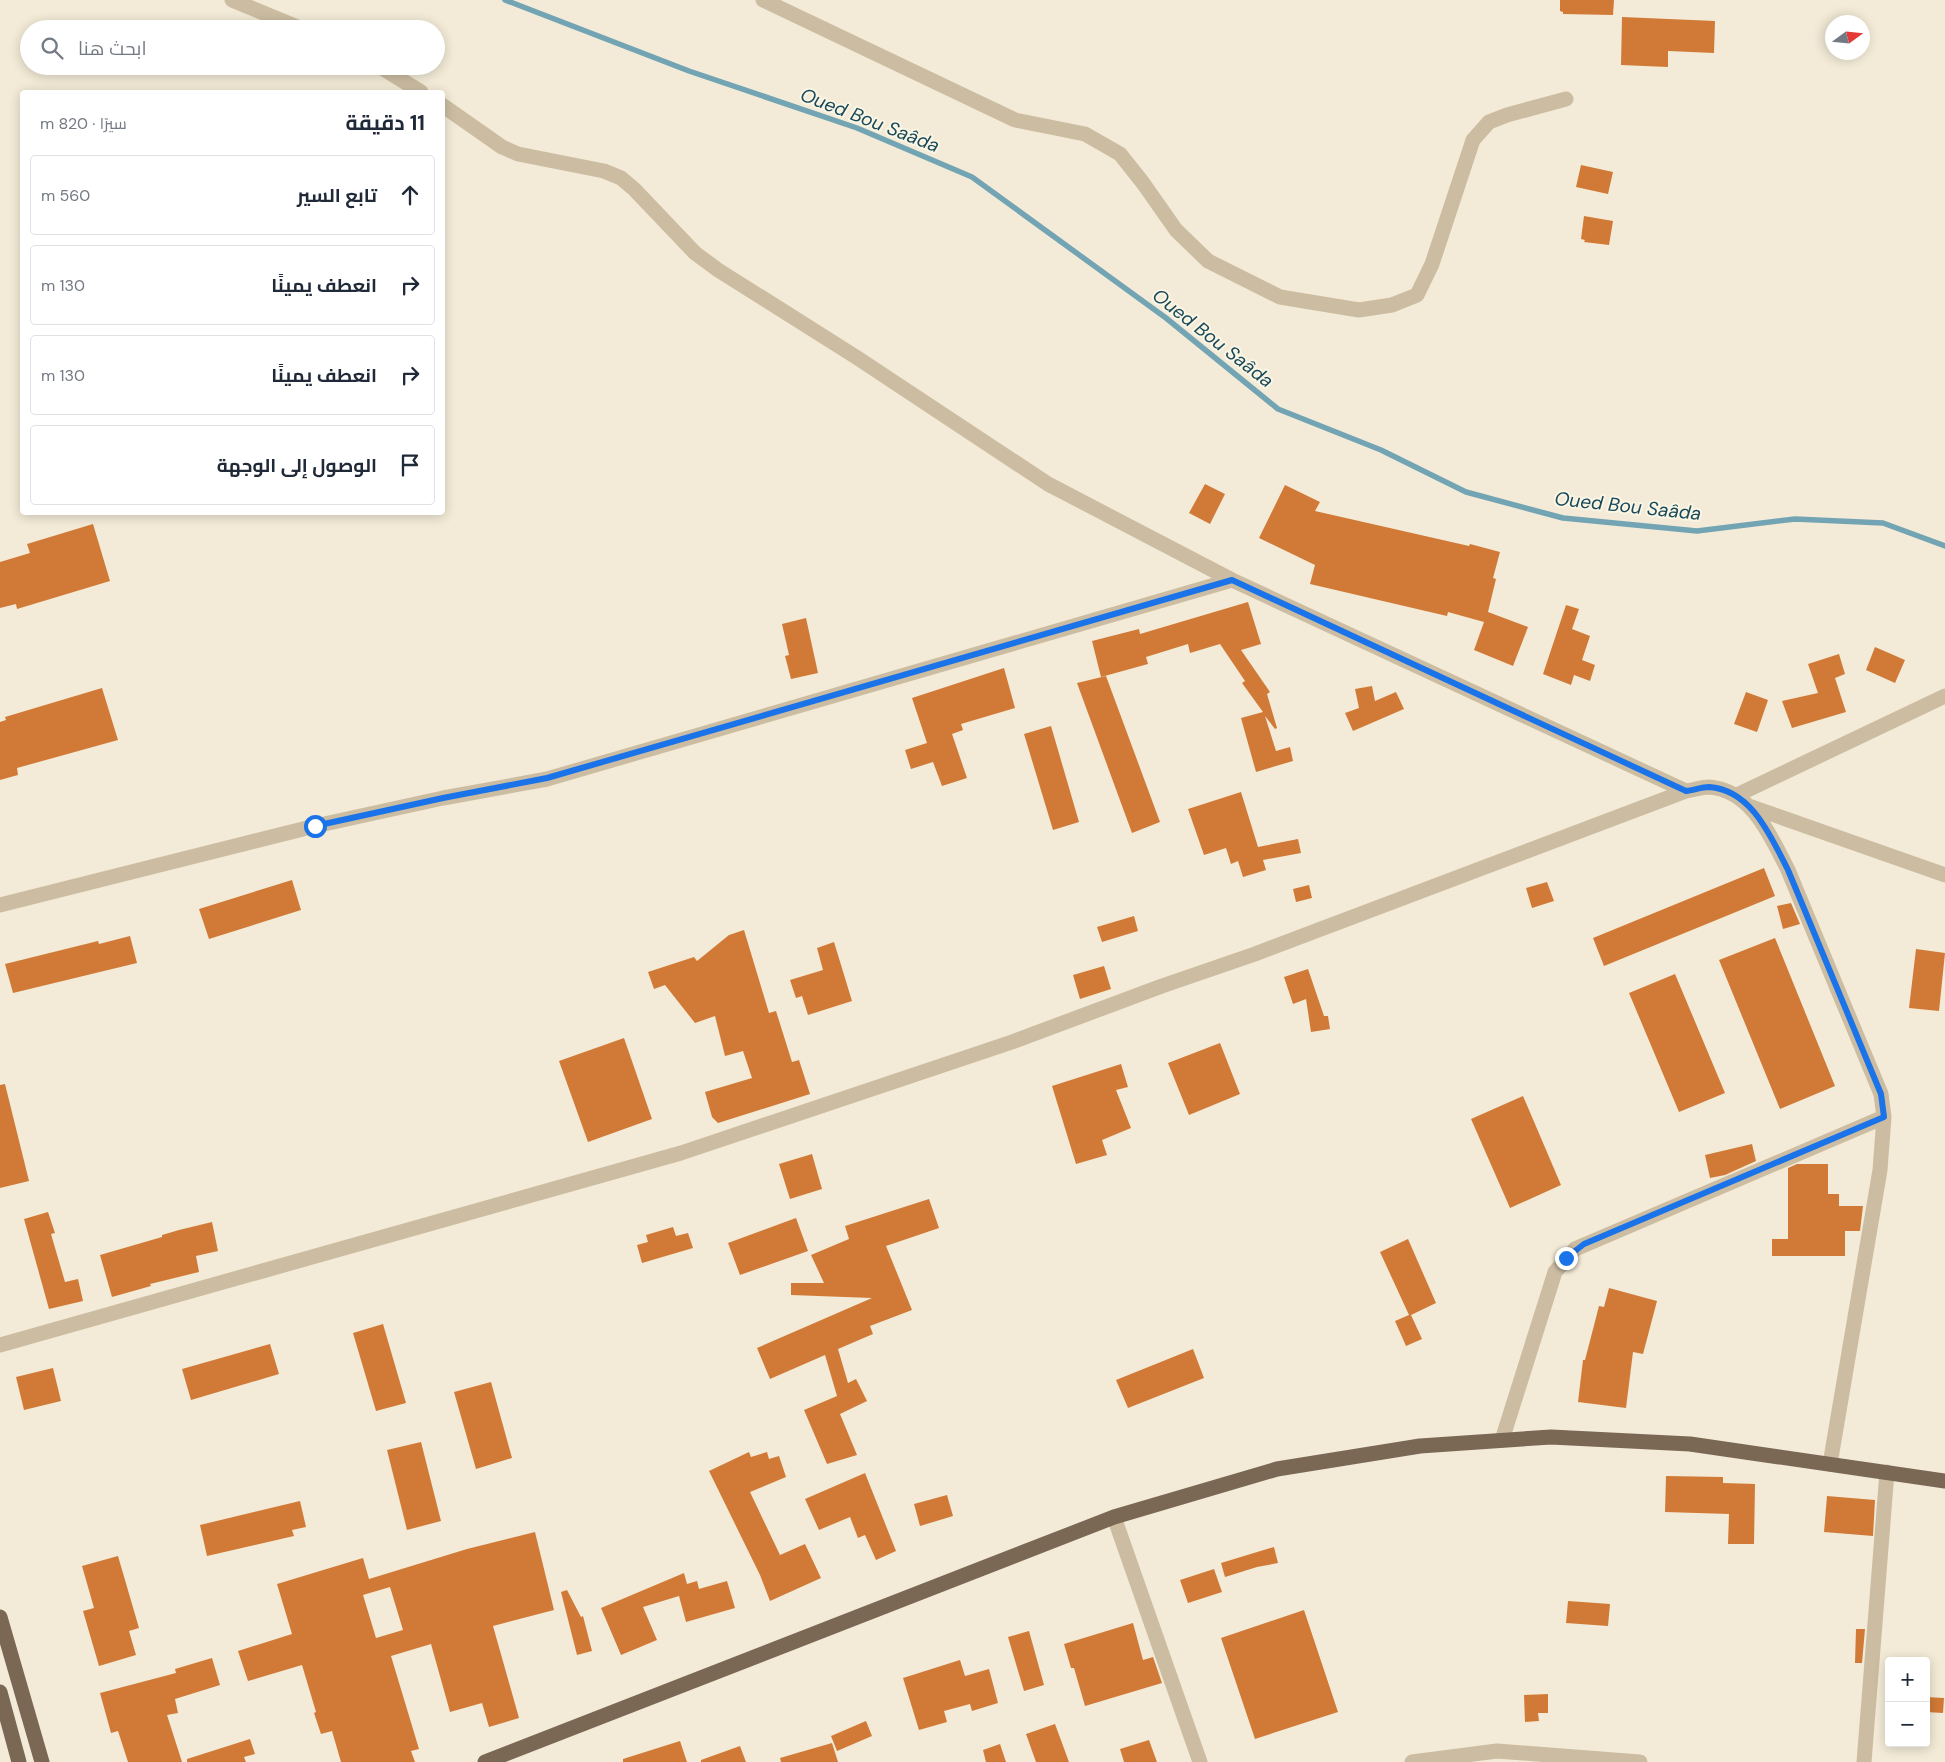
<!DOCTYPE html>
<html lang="ar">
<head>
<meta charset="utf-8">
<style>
	body { margin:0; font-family:"DM Sans",Cairo,sans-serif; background:#f6f6f7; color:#1f2937; direction:rtl }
	.controls { position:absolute; right:15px; bottom:15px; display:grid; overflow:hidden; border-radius:5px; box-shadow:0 2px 12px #0003 }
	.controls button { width:45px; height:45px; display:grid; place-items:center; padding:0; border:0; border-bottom:1px solid #e0e1e3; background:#fff; color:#1f2937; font:25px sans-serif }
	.compass { position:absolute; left:1825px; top:15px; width:45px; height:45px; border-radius:50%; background:#fff; box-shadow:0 2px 12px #0003; rotate:75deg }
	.stop { position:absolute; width:15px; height:15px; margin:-11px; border:4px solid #1a73e8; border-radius:50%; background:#fff }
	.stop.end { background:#1a73e8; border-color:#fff; box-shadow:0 1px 5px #0008 }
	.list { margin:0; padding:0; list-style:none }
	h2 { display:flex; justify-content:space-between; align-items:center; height:65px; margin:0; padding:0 20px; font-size:21px }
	h2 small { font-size:16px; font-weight:400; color:#747a83 }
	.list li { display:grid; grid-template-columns:32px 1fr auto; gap:15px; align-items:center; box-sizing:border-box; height:80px; margin:0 10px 10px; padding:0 10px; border:1px solid #e0e1e3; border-radius:5px }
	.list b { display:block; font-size:19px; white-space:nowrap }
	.list em { font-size:16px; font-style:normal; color:#747a83 }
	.icon { flex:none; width:28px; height:28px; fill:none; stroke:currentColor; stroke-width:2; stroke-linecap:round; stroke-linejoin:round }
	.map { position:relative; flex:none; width:1945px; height:1762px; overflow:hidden; direction:ltr }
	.search { position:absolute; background:#fff; box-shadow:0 2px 12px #0003; left:20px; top:20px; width:425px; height:55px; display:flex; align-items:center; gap:12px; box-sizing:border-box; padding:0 18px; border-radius:28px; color:#747a83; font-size:19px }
	.panel { position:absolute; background:#fff; box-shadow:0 2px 12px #0003; left:20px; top:90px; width:425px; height:425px; border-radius:5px; direction:rtl }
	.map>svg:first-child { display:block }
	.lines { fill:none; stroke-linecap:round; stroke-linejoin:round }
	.stream { stroke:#73a4b3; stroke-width:5.5 }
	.building { fill:#d17a37; fill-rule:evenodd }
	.minor { stroke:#ccbda2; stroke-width:15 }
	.major { stroke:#7a6855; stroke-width:15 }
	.route { stroke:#1a73e8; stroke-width:6 }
	.labels { text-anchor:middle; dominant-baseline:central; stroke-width:4; stroke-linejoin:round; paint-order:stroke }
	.water-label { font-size:19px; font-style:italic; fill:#17495b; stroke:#fbf5e3 }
</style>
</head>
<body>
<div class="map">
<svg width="1945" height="1762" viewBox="0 0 1945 1762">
	<rect width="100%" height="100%" fill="#f3ebd7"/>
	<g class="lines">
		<path class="stream" d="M505,0L689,71L857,128L972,177L1166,318L1278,409L1381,450L1466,492L1563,518L1697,531L1795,519L1883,523L1945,546"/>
	</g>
	<path class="building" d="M1560,0H1614L1613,15L1563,14V12L1560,11Z
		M1622,17L1715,21L1714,53L1668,51V67L1621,65Z
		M1581,165L1613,172L1608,194L1576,187Z
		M1584,216L1613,221L1609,245L1584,242L1585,240L1581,239Z
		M1205,484L1225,494L1210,524L1189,513Z
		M1285,485L1320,502L1315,511L1469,546L1470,544L1500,552L1493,578L1496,579L1487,616L1488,612L1528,627L1513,666L1474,650L1484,622L1448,612L1447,616L1310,584L1315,565L1259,538Z
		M93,524L110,581L17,609L16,604L0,608V562L30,553L27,544Z
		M1248,602L1261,644L1241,650L1270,692L1267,694L1277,728L1275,729L1265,716L1276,751L1290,747L1293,761L1256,772L1241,718L1263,712L1242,683L1245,681L1220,644L1190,653L1188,644L1146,657L1148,664L1101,677L1092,641L1139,629L1140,634Z
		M1566,605L1579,609L1572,629L1590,636L1582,660L1595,665L1590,681L1574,675L1571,685L1543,674Z
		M806,618L818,673L791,679L785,656L789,655L782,624Z
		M1875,647L1905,660L1895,683L1866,670Z
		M1839,654L1845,674L1835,678L1846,712L1792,728L1782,701L1818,693L1808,664Z
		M1004,668L1015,708L961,724L963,730L952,734L967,778L942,786L933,762L911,769L905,750L927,743L912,698Z
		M1106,676L1160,822L1132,833L1077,683Z
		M1372,686L1375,701L1396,692L1404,709L1353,731L1345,713L1359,708L1355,689Z
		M102,688L118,740L17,768L18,775L0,780V722L6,720L5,717Z
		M1746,692L1768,700L1757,732L1734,724Z
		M1051,726L1079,822L1053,830L1024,734Z
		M1241,792L1258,847L1298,839L1301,853L1263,860L1266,870L1243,877L1238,861L1231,864L1226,848L1204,855L1188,809Z
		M1764,868L1775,896L1604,966L1593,938Z
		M292,880L301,910L209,939L199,909Z
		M1547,882L1554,901L1532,908L1526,888Z
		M1309,885L1312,898L1296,902L1293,889Z
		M1791,903L1800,924L1783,929L1777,906Z
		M1134,916L1138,931L1102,942L1097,927Z
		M744,930L769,1013L776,1011L792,1062L799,1060L810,1094L718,1123L712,1117L705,1092L752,1078L743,1051L725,1056L715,1016L695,1023L665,985L654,989L648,972L694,957L697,961L729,935Z
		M130,936L137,963L13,993L5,964L98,941L99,944Z
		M1775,938L1835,1086L1780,1109L1719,960Z
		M834,942L852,1001L808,1015L802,996L796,998L790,980L823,970L817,948Z
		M1916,949L1945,953L1939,1011L1909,1008Z
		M1104,966L1111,989L1080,999L1073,975Z
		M1308,969L1324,1016H1328L1330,1029L1311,1032L1306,999L1293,1004L1284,977Z
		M1675,974L1725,1093L1679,1112L1629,993Z
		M624,1038L652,1119L588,1142L559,1061Z
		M1220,1043L1240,1094L1189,1115L1168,1063Z
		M1121,1064L1128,1087L1116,1090L1131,1128L1102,1140L1107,1155L1076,1164L1052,1086Z
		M5,1084L29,1181L0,1188V1085Z
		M1523,1096L1561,1185L1510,1208L1471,1119Z
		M1752,1144L1756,1161L1725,1175L1710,1178L1705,1155Z
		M812,1154L822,1189L790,1199L779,1164Z
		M1797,1164H1828V1194H1839V1206H1863L1860,1231H1845V1256H1772V1239H1788V1168Z
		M929,1199L939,1228L886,1246L912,1310L870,1326L873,1334L838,1349L848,1383L856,1379L867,1401L840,1414L857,1455L827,1464L804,1410L837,1396L825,1355L770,1379L757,1348L872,1298L791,1295V1283H824L811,1255L849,1239L845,1226Z
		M48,1212L55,1233L51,1234L65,1282L78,1279L83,1301L49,1309L24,1219Z
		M796,1218L808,1251L740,1275L728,1243Z
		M212,1222L218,1251L196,1256L199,1272L150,1284L151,1286L112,1297L100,1255L162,1237V1235L179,1230Z
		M673,1227L676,1236L688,1233L693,1248L642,1263L637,1245L648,1242L646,1235Z
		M1408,1239L1436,1303L1411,1315L1422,1339L1406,1346L1395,1321L1409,1315L1380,1252Z
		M1609,1288L1657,1301L1643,1354L1633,1352L1626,1408L1578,1402L1583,1360H1585L1599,1306L1604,1307Z
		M383,1324L406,1403L376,1411L353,1333Z
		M270,1344L279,1374L191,1400L182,1369Z
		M1193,1349L1204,1378L1128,1408L1116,1380Z
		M53,1368L61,1401L24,1410L16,1377Z
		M491,1382L512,1458L476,1469L454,1392Z
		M421,1442L441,1521L407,1530L387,1450Z
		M749,1452L751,1457L767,1452L769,1459L779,1456L786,1477L750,1492L780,1555L805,1544L821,1578L770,1601L760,1575L709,1471Z
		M865,1473L896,1551L876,1560L865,1535L858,1538L850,1517L819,1530L805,1499Z
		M1666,1476L1723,1477V1483L1755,1484L1754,1544H1728L1729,1514L1665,1512Z
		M947,1495L953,1516L920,1526L914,1504Z
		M1827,1496L1875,1500L1873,1536L1824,1532Z
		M300,1501L306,1527L292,1530L294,1536L207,1556L200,1525Z
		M535,1532L554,1610L493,1626L519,1718L489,1727L482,1703L450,1712L431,1644L391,1656L419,1749L411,1751L415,1762H341L332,1731L321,1734L314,1713L316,1712L302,1665L248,1681L238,1651L292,1634L277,1584L363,1558L369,1579L467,1549ZM390,1587L403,1630L376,1638L363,1595Z
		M1274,1547L1278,1563L1257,1567L1225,1577L1221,1563Z
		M118,1556L139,1628L129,1631L136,1655L99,1666L83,1611L94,1608L82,1566Z
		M1214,1569L1222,1592L1188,1603L1180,1580Z
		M684,1573L687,1584L697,1581L699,1589L727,1581L735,1608L686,1622L679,1596L643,1607L657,1640L621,1655L601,1608Z
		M567,1590L581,1617L583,1616L592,1651L577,1655L561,1592Z
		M1568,1601L1610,1604L1608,1626L1566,1623Z
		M1304,1610L1338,1712L1255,1739L1221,1638Z
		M1133,1623L1143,1660L1153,1657L1162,1683L1085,1706L1074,1668H1071L1064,1644Z
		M1856,1629H1865L1862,1663H1855Z
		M1029,1631L1044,1685L1024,1691L1008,1637Z
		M212,1658L220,1685L175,1699L178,1713L167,1715L182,1762H128L118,1731L111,1733L100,1693L176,1673L175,1669Z
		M960,1660L965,1676L989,1669L998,1703L972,1711L970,1704L944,1711L947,1722L919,1730L903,1678Z
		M1548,1694V1713H1538L1539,1721L1525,1722L1524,1695Z
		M1926,1697L1944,1698L1943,1713L1926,1712Z
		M866,1721L872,1736L837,1751L831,1736Z
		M1055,1724L1069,1762H1036L1026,1734Z
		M250,1739L255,1754L244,1757L246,1762H187V1759Z
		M1149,1740L1157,1762H1124L1120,1749Z
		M680,1741L687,1762H623V1759Z
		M832,1743L838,1762H781L780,1758Z
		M1000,1744L1006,1762H986L983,1750Z
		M740,1746L746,1762H701V1760Z"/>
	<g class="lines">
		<path class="minor" d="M232,0L302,29
			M763,0L1015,120L1085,134L1120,154L1143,183L1176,230L1208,261L1280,297L1359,310L1392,305L1417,295L1432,264L1473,140L1489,122L1507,115L1566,99
			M379,66L421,92
			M442,105L502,147L518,154L604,171L621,178L634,189L695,253L718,270L856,357L1048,484L1232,580L1686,791
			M1737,795L1945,696
			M1749,806L1945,875
			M0,905L315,826L443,798L547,779L1232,580
			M0,1345L681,1153L1012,1042L1162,986L1255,954L1686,791C1694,790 1702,787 1709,787C1752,790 1771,837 1788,870L1881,1094L1884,1117L1880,1170L1830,1464
			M1502,1440L1555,1272L1575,1249L1884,1117
			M1114,1517L1200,1762
			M1412,1762L1497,1751L1640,1762
			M1864,1762L1887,1472"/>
		<path class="major" d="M0,1617L42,1762
			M0,1692L19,1762
			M485,1762L1114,1517L1277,1469L1420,1446L1551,1437L1690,1444L1945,1481"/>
	</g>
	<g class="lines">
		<path class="route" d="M315,826L443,798L547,778L1232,580L1686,791C1694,790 1702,787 1709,787C1752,790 1771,837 1788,870L1881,1094L1884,1117L1584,1244L1566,1258"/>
	</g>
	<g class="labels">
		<g class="water-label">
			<text transform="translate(870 120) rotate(21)">Oued Bou Saâda</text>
			<text transform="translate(1213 338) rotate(38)">Oued Bou Saâda</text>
			<text transform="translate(1628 506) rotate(6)">Oued Bou Saâda</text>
		</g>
	</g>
</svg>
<div class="controls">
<button>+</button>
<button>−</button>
</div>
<svg class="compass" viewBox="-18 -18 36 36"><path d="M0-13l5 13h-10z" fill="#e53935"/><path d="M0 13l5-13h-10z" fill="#747a83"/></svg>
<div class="stop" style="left:315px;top:826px"></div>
<div class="stop end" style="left:1566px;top:1258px"></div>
<div class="search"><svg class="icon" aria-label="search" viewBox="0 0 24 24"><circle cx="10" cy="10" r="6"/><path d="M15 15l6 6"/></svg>ابحث هنا</div>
<section class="panel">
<h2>11 دقيقة<small>سيرًا · 820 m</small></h2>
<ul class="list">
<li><svg class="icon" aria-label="ahead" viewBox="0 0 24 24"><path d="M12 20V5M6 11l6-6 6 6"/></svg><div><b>تابع السير</b></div><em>560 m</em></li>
<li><svg class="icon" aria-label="right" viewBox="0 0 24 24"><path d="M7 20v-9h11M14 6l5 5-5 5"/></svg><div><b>انعطف يمينًا</b></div><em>130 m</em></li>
<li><svg class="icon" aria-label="right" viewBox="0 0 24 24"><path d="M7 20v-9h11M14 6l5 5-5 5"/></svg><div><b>انعطف يمينًا</b></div><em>130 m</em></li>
<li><svg class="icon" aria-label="arrive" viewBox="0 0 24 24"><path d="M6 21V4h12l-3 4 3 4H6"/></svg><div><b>الوصول إلى الوجهة</b></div></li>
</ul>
</section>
</div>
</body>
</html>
